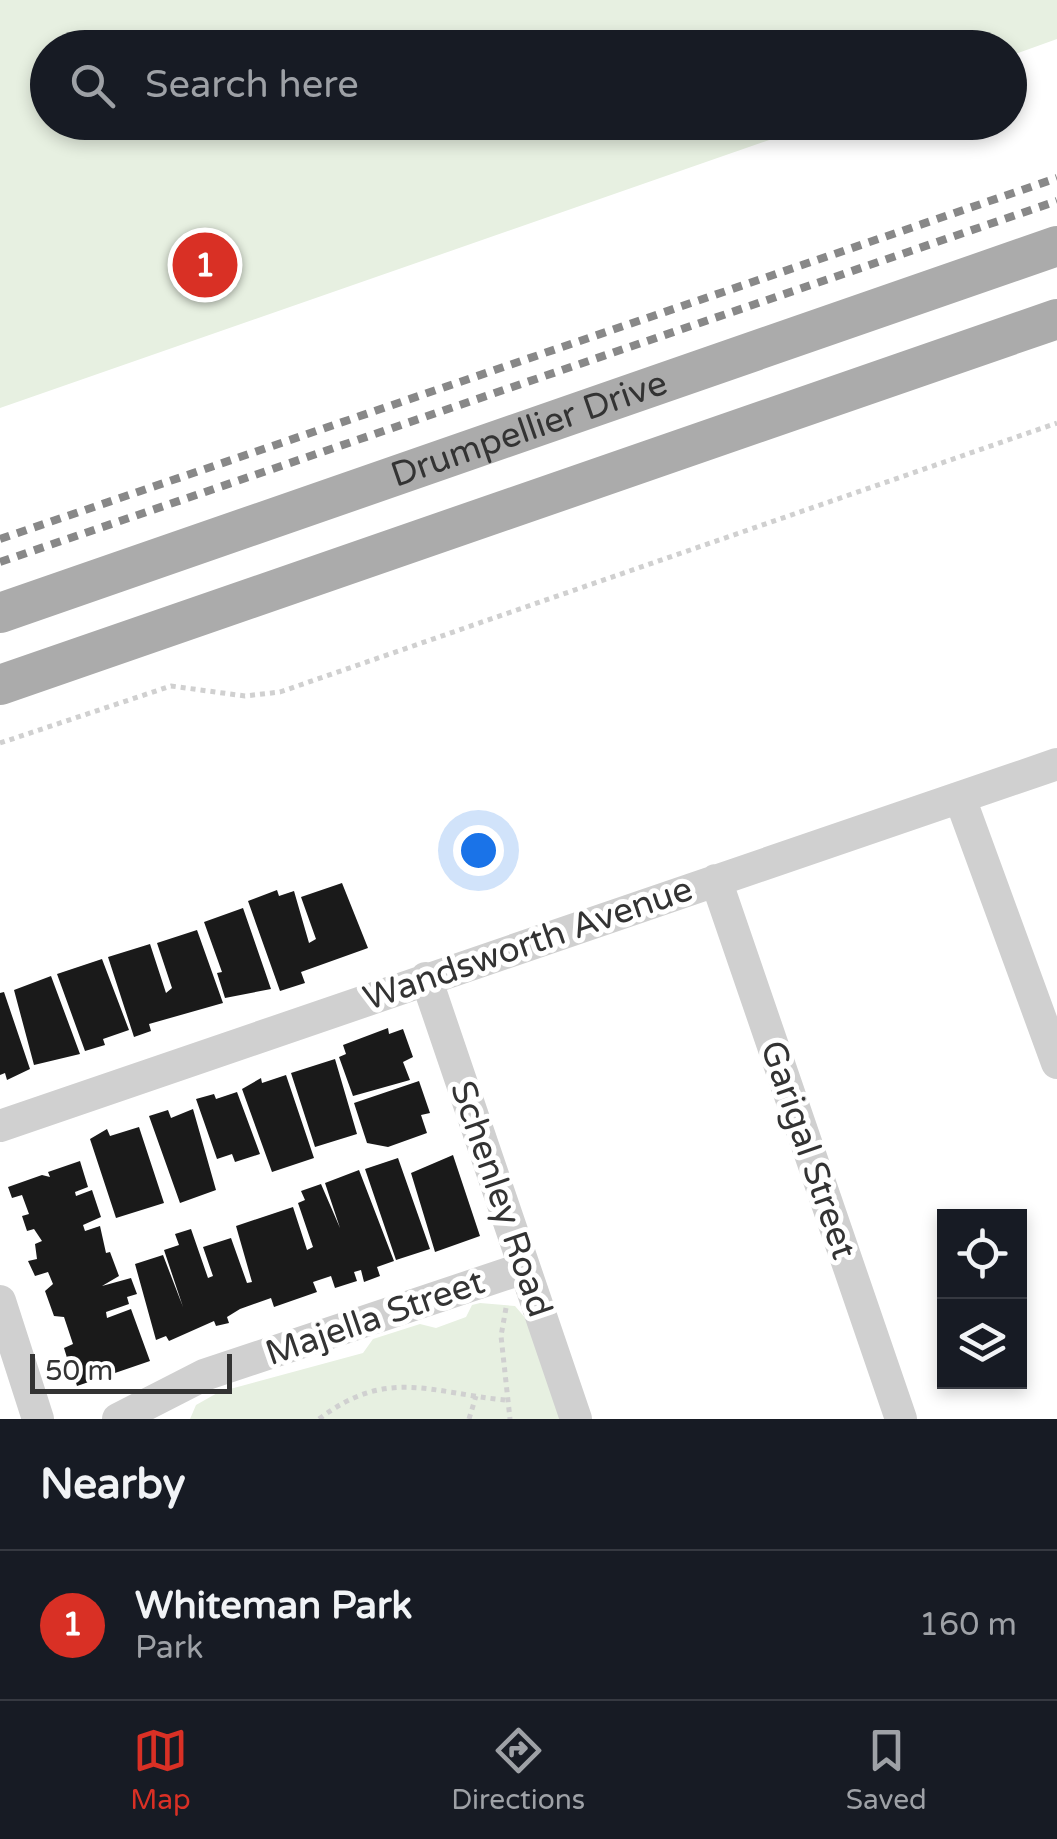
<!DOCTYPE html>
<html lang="en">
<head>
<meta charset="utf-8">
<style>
	body { margin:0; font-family:"Varela Round",sans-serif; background:#20242c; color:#f1f3f6 }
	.controls { position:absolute; right:30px; bottom:30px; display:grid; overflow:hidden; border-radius:0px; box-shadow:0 5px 15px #0003 }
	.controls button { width:90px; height:90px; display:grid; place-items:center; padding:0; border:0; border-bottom:2px solid #363941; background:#171b24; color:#f1f3f6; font:50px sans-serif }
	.scale { position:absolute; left:30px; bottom:25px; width:202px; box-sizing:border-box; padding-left:10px; border:5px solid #333; border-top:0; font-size:28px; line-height:35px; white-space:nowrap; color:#333; -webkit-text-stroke:8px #fff; paint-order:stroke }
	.you { position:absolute; left:478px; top:850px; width:35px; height:35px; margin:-25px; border:8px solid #fff; border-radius:50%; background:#1a73e8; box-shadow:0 0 0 15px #1a73e833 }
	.badge { display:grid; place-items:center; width:65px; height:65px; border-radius:50%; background:#d93025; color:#fff; font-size:32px; font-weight:700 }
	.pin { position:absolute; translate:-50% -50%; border:5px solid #fff; box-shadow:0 2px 10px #0006 }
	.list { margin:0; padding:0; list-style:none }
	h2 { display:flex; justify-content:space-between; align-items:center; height:130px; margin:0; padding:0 40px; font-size:42px }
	h2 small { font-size:32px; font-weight:400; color:#9ea1a6 }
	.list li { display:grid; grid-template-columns:65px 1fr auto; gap:30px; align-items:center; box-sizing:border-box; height:150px; padding:0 40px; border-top:2px solid #363941 }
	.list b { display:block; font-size:38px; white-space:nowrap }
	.list p { margin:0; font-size:32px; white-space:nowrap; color:#9ea1a6 }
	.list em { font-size:32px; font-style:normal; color:#9ea1a6 }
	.icon { flex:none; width:55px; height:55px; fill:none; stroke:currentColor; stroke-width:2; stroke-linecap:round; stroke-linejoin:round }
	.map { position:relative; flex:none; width:1057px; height:1419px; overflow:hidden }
	.search { position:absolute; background:#171b24; box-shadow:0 5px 15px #0003; left:30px; right:30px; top:30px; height:110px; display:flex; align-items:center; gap:25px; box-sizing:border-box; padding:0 35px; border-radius:55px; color:#9ea1a6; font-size:38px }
	.sheet { height:280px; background:#171b24 }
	nav { display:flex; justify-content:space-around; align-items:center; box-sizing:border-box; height:140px; border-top:2px solid #363941; background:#171b24; font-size:28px; color:#9ea1a6 }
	nav a { display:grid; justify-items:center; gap:5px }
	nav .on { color:#d93025 }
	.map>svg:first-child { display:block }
	.green { fill:#e7f0e1 }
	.building { fill:#1a1a1a }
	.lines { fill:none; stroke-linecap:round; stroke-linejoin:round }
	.path { stroke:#d0d0d0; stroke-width:5; stroke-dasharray:5 5; stroke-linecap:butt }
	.minor { stroke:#d0d0d0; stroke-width:32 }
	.major { stroke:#ababab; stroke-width:40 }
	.rail { stroke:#888; stroke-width:8; stroke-dasharray:10 8; stroke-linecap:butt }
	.labels { text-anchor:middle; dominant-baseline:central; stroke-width:10; stroke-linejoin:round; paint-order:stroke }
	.street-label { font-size:35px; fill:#333; stroke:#fff }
</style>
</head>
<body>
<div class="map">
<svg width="1057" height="1419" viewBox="0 0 1057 1419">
	<rect width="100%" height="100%" fill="#fff"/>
	<path class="green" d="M0,0H1057V39L1010,56V48H48V122L818,123L0,408Z
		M480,1303L515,1306L527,1320L563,1419H190L196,1405L219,1392L363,1353L373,1339L420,1324L436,1328L466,1317L472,1305Z"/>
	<path class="building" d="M342,883L368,948L301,972L305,983L280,991L248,901L277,890L279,896L294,891L309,943L316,939L301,897Z
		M243,908L271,989L225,998L217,973L222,972L204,922Z
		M197,930L223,1003L149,1024L151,1031L134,1037L108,957L150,944L166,993L172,988L157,943Z
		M102,959L129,1030L103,1039L105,1045L85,1051L57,974Z
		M51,976L80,1054L34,1065L14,990Z
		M4,992L30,1069L7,1080L5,1073L0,1075V993Z
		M388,1028L389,1034L403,1029L413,1057L403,1062L410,1080L353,1096L339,1057L346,1054L343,1045Z
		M335,1059L357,1134L315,1147L291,1073Z
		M286,1075L314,1158L272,1172L242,1089L261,1078L262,1083Z
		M419,1081L430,1113L421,1115L427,1133L388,1147L367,1143L354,1103Z
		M237,1092L260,1154L235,1162L232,1154L217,1159L196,1099L214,1094L216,1099Z
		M193,1109L216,1190L180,1203L149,1116L168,1110L171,1118Z
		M139,1127L164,1203L116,1218L90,1139L107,1129L110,1136Z
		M453,1155L480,1236L435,1252L411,1173Z
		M398,1158L430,1249L396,1260L365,1169Z
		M80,1161L88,1187L75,1192L76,1196L92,1190L101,1217L83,1225L85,1231L100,1226L106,1253L110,1252L119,1276L102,1286L131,1278L137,1294L127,1297L129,1304L106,1312L107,1318L131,1309L150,1361L77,1386L73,1373L79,1371L75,1358L68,1361L64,1348L73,1344L64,1317L54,1316L45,1291L53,1284L48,1272L35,1276L28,1261L37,1259L35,1244L42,1241L34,1229L27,1231L22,1216L29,1214L22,1195L12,1198L8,1187L42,1175L50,1177L48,1172Z
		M359,1170L394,1261L377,1267L380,1276L364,1282L361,1270L354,1272L357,1281L335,1288L331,1276L313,1282L317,1292L274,1307L271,1298L240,1309L227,1317L229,1323L216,1326L214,1321L169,1341L166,1336L156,1340L135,1264L163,1255L183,1307L164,1250L179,1245L175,1234L191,1229L208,1278L213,1276L203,1247L231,1238L247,1283L252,1282L236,1226L293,1207L307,1250L313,1247L298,1203L305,1200L301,1191L321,1184L340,1228L325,1183Z"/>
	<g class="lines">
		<path class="path" d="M0,743L171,686L245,696L280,692L1057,423
			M506,1308L501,1336L510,1419
			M319,1419C387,1367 431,1393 505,1400
			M469,1419L476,1396"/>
		<path class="minor" d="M960,798L1057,1063
			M716,880L901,1419
			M426,978L576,1419
			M0,1126L1057,764
			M0,1301L38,1419
			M118,1419L204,1375L524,1268"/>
		<g class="major">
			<path id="s1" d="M0,613L1057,246"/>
			<path d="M0,685L1057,319"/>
		</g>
		<path class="rail" d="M0,539L1057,178
			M0,562L1057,201"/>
	</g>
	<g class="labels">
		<g class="street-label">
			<text stroke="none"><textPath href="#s1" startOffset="560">Drumpellier Drive</textPath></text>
			<text transform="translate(528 944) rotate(-19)">Wandsworth Avenue</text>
			<text transform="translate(808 1150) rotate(71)">Garigal Street</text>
			<text transform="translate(501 1199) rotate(71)">Schenley Road</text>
			<text transform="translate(375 1318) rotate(-19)">Majella Street</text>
		</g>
	</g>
</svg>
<div class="controls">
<button><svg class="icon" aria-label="locate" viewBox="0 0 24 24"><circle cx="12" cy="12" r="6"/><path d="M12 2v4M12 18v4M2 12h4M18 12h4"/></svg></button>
<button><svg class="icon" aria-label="layers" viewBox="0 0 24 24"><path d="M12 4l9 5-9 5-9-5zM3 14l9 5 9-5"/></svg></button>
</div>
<div class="scale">50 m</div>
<div class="you"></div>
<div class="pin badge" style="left:205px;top:265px">1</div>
<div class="search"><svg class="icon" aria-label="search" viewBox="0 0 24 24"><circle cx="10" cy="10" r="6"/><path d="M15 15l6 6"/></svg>Search here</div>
</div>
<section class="sheet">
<h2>Nearby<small></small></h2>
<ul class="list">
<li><span class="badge">1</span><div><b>Whiteman Park</b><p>Park</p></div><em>160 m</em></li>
</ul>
</section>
<nav>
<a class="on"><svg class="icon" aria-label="map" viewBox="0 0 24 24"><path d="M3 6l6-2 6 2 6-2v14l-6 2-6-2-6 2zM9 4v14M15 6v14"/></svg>Map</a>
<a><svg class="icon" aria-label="directions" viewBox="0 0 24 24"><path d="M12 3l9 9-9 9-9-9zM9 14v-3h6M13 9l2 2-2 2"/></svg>Directions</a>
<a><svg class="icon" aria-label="saved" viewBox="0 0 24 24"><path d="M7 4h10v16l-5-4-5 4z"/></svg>Saved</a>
</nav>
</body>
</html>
